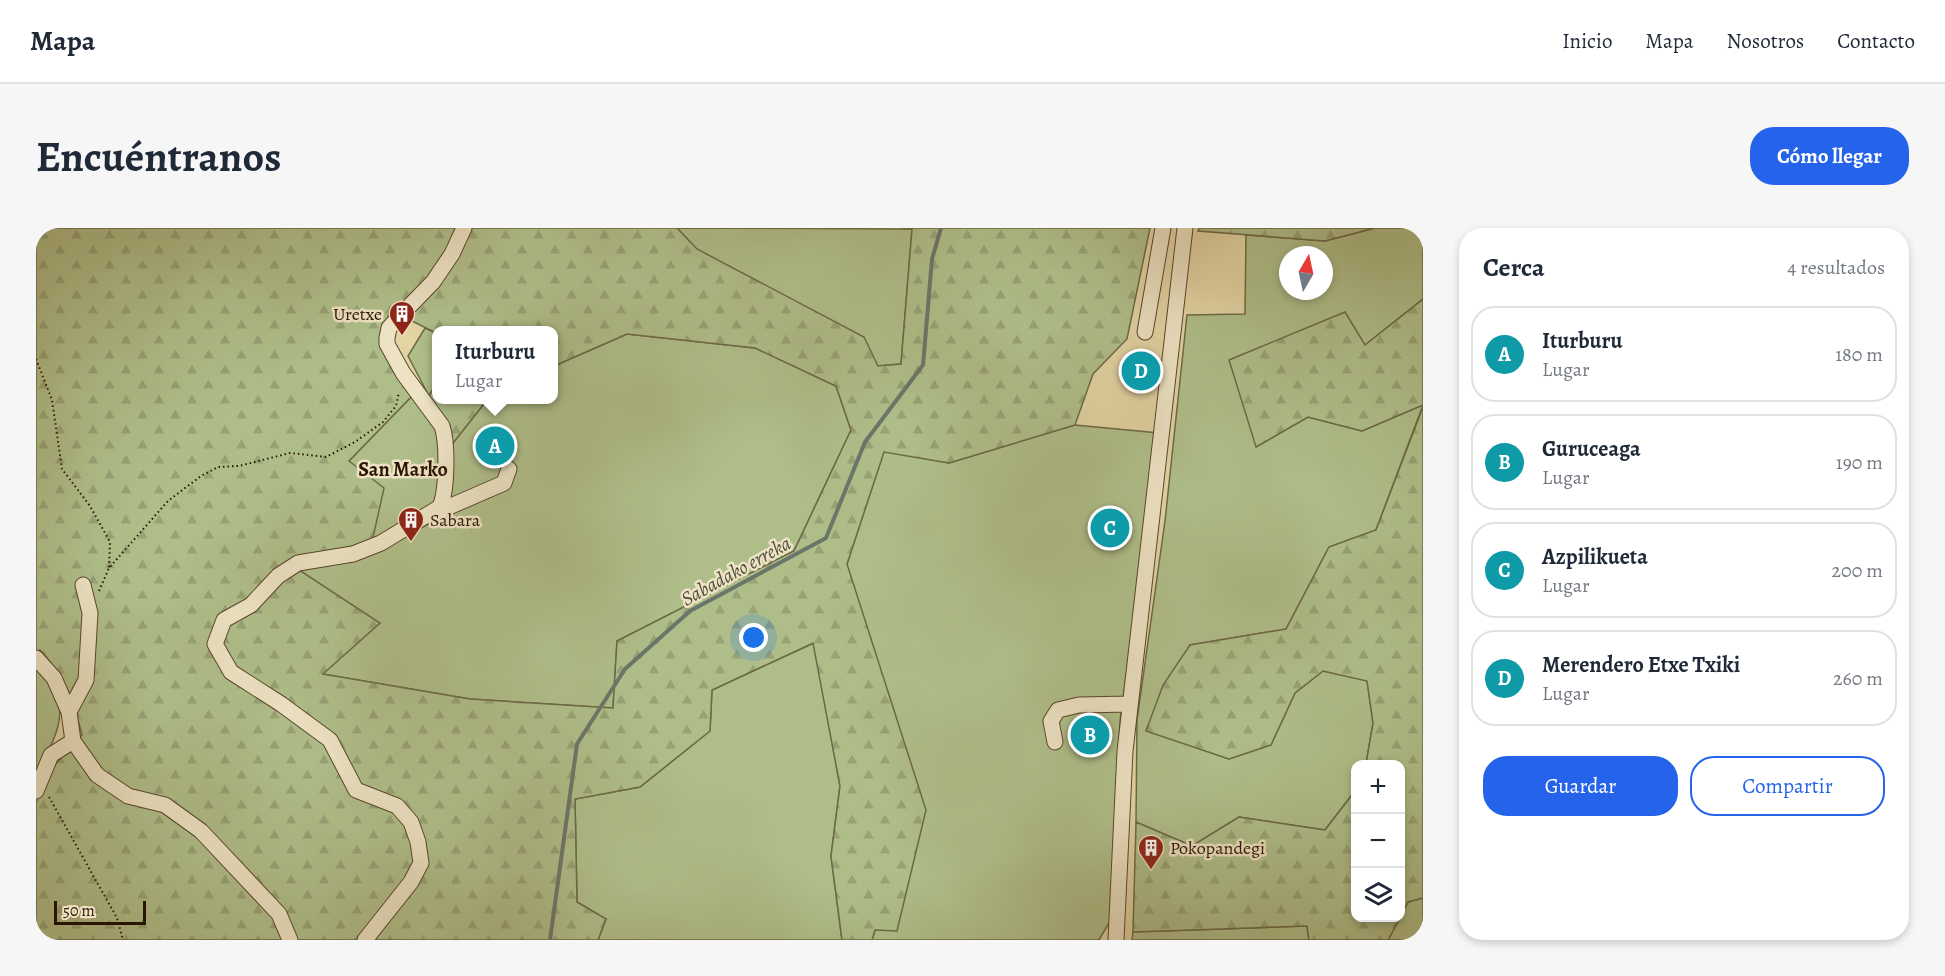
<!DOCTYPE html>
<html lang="es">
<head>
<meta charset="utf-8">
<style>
	body { margin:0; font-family:Alegreya,serif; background:#f6f6f7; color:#1f2937 }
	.controls { position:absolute; right:18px; bottom:18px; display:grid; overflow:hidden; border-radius:12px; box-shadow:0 3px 9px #0003 }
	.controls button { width:54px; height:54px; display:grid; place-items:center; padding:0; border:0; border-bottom:2px solid #e0e1e3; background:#fff; color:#1f2937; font:30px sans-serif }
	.compass { position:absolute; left:1243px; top:18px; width:54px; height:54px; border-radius:50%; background:#fff; box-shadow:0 3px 9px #0003; rotate:9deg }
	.scale { position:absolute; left:18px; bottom:15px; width:92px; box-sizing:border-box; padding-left:6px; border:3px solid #2a1503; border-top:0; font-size:16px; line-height:21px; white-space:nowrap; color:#2a1503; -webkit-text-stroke:4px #ede3c4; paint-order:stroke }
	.you { position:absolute; left:718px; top:410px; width:21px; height:21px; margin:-15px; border:4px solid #fff; border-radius:50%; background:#1a73e8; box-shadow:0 0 0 9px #1a73e833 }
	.badge { display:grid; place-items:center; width:39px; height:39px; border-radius:50%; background:#2563eb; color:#fff; font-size:20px; font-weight:700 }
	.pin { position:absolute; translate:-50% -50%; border:3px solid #fff; box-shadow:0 2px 6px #0006 }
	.popup { position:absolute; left:396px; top:98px; width:126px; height:78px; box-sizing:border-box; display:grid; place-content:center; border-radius:12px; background:#fff; filter:drop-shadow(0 2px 4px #0005); font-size:20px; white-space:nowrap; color:#747a83 }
	.popup b { font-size:22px; color:#1f2937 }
	.popup::after { content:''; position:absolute; left:50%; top:100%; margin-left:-12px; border:12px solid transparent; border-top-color:#fff }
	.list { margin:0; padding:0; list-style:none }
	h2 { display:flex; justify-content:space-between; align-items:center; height:78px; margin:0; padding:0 24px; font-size:26px }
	h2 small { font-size:20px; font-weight:400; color:#747a83 }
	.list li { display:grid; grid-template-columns:39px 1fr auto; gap:18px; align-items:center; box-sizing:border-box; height:96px; margin:0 12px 12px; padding:0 12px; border:2px solid #e0e1e3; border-radius:24px }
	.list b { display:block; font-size:22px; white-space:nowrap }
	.list p { margin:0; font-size:20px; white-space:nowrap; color:#747a83 }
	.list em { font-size:20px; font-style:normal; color:#747a83 }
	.actions { display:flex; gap:12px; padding:18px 24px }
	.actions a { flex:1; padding:14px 0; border:2px solid #2563eb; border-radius:24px; text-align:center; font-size:21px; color:#2563eb }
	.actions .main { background:#2563eb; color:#fff }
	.icon { flex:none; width:33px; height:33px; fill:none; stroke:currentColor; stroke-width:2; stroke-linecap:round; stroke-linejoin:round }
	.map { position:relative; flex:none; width:1387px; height:712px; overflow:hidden; border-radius:24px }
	header { display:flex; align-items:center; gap:36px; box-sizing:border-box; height:84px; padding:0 30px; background:#fff; border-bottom:2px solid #e0e1e3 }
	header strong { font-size:28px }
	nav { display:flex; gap:33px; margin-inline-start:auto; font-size:21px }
	.intro { display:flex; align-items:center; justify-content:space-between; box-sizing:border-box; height:144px; padding:0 36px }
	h1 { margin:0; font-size:42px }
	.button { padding:15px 27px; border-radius:24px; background:#2563eb; color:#fff; font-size:21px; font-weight:700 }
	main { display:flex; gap:36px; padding:0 36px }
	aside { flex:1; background:#fff; border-radius:24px; box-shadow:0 3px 9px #0003 }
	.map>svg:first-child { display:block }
	.grass { fill:#afbe89; stroke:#6c6a46; stroke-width:1.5; fill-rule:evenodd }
	.forest { fill:url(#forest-firs); stroke:#6c6a46; stroke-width:1.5; fill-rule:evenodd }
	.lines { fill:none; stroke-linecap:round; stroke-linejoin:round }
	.stream { stroke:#6b766a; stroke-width:4 }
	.minor-casing { stroke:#58452b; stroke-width:17 }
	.path { stroke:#2a1503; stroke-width:2; stroke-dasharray:1.5 3; stroke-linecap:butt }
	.minor { stroke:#ede3c4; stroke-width:15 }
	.labels { text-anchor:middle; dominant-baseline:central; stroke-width:5; stroke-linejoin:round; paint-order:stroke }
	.poi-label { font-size:18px; fill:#2a1503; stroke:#ede3c4; text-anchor:start }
	.neighbourhood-label { font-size:20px; font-weight:bold; fill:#2a1503; stroke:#ede3c4 }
	.water-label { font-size:20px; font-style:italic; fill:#504e3f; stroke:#ede3c4 }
</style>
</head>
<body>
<header>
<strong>Mapa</strong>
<nav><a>Inicio</a><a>Mapa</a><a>Nosotros</a><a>Contacto</a></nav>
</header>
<div class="intro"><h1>Encuéntranos</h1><a class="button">Cómo llegar</a></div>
<main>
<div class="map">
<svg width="1387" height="712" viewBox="0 0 1387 712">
	<defs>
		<pattern id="forest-firs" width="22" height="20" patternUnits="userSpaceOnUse" patternTransform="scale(1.5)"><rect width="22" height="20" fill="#afbe89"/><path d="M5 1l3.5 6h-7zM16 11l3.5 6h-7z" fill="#97a275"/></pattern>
	</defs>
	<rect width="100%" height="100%" fill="#e3d4a4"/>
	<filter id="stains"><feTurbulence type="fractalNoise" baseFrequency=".00333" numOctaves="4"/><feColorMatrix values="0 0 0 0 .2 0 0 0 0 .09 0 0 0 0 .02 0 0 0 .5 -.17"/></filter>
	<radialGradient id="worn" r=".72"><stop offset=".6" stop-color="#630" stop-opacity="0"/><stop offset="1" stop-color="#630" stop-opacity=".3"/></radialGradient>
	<path class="grass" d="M641,0L876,1L865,136L841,138L660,21Z
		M1339,0H1387V71L1329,117L1220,219L1272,189L1326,203L1387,177L1340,302L1293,319L1250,401L1154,417L1110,502L1193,531L1235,517L1259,465L1287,443L1331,452L1337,495L1330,536H1320L1319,563L1289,602L1203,589L1156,618L1100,594L1101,492L1129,293L1151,87L1209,86L1210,7L1289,13ZM1252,27H1288V63H1252Z
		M389,100L400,105V156L393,168L372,128Z
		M591,106L719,120L800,158L815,202L758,323L581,413L577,480L434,471L286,446L260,340L336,326L404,290L411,278L417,215L451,172H518V138Z
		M377,167L406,206L405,250L397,281L336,314L313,233Z
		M1039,197L1123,205L1084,493L1080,574V683L1063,712H836L839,702L811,336L848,223L913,235Z
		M778,415L804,558L795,628L806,712H562L570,691L541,674L539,571L604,559L674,503L676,462Z
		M0,436C40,482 22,501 0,549Z
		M1387,670V712H1352L1372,674Z
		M1271,698L1273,712H1096L1097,704Z"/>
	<path class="forest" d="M0,0H641L661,21L828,109L842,138L865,136L876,1L865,0H1114L1091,111L1057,146L1039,197L913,235L848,224L811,336L890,582L861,703L839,702L836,712H806L795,628L804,558L777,415L676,462L674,503L604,559L539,571L541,674L570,691L562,712H0V575L15,541L46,507C37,471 30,451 4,422L0,430ZM354,82L400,105V103H518V138L591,106L719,120L800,158L815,202L758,323L581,413L577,480L434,471L287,446L344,395L260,340L268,328L336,314L348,260L313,233L377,167L345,115Z
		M1163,0H1339L1289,13L1162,3Z
		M1387,71V177L1326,203L1272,189L1220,219L1193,132L1309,84L1329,117Z
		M400,156V172H451L417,215L393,168Z
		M1387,179V670L1372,674L1365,688L1364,536H1330L1337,495L1331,453L1287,443L1259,465L1235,517L1193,531L1110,503L1127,457L1154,417L1250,401L1293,319L1340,302Z
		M1319,563L1320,690H1364L1352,712H1273L1271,698L1097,704L1100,594L1156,618L1203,589L1289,602Z"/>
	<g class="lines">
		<path class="stream" d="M514,712L541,516L589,441L654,383L790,310L829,214L887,137L896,31L905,0"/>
		<defs>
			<path id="minor" d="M1109,104L1127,0
				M399,285L468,255L473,241
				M0,430L18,450L33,484L37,513L61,547L92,568L129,577L165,603L243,686L254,712
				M33,484L50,452L54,385L47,357
				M1019,514L1015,493L1022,482L1043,477L1094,476
				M0,563L15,527L37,513
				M329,712L375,654L385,635L382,614L375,594L361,578L320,562L294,512L245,476L195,444L179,416L188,392L215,377L242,348L262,335L317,326L345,315L404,279C411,263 412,216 406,198L367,145L351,116V110L353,100L361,91L397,54L416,26L428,0
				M1080,712L1089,523L1149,0"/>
		</defs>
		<use href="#minor" class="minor-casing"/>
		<path class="path" d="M0,131L16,172L26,241L54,278L74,314L73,340
			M63,363L73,340L132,273L165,248L182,239L203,238L254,225L290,229L319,214L347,194L360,178L363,164
			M13,569L81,690L87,712"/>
		<use href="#minor" class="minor"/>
	</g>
	<defs>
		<symbol id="building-pin" viewBox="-11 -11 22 30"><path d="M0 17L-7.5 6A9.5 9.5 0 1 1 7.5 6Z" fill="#8f2418" stroke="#ede3c4"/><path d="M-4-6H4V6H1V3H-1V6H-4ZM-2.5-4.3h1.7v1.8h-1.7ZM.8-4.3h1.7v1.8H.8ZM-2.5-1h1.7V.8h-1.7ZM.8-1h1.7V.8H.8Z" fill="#fff"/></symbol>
	</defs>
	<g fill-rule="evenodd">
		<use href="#building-pin" x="351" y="71" width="30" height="40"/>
		<use href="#building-pin" x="360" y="277" width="30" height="40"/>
		<use href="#building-pin" x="1100" y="605" width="30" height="40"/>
	</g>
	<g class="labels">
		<g class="poi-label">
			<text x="346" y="86" text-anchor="end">Uretxe</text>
			<text x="394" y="292">Sabara</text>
			<text x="1134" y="620">Pokopandegi</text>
		</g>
		<g class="neighbourhood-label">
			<text x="367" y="241">San Marko</text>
		</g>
		<g class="water-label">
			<text transform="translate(700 343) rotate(-29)">Sabadako erreka</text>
		</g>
	</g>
	<rect width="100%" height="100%" filter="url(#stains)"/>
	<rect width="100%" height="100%" fill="url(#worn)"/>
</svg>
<div class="controls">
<button>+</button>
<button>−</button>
<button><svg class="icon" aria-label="layers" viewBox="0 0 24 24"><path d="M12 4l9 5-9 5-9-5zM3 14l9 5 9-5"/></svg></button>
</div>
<svg class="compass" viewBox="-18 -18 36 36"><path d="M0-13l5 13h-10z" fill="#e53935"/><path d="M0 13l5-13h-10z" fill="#747a83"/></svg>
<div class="scale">50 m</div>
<div class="you"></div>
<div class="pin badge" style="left:459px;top:218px;background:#0f9aa8">A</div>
<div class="popup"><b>Iturburu</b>Lugar</div>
<div class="pin badge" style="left:1054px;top:507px;background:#0f9aa8">B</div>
<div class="pin badge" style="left:1074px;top:300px;background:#0f9aa8">C</div>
<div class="pin badge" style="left:1105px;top:143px;background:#0f9aa8">D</div>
</div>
<aside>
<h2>Cerca<small>4 resultados</small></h2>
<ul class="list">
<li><span class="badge" style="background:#0f9aa8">A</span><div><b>Iturburu</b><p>Lugar</p></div><em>180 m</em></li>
<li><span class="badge" style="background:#0f9aa8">B</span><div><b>Guruceaga</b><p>Lugar</p></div><em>190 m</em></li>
<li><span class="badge" style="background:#0f9aa8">C</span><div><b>Azpilikueta</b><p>Lugar</p></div><em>200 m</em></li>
<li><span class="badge" style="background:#0f9aa8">D</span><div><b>Merendero Etxe Txiki</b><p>Lugar</p></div><em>260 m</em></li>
</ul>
<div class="actions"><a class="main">Guardar</a><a>Compartir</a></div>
</aside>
</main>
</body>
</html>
